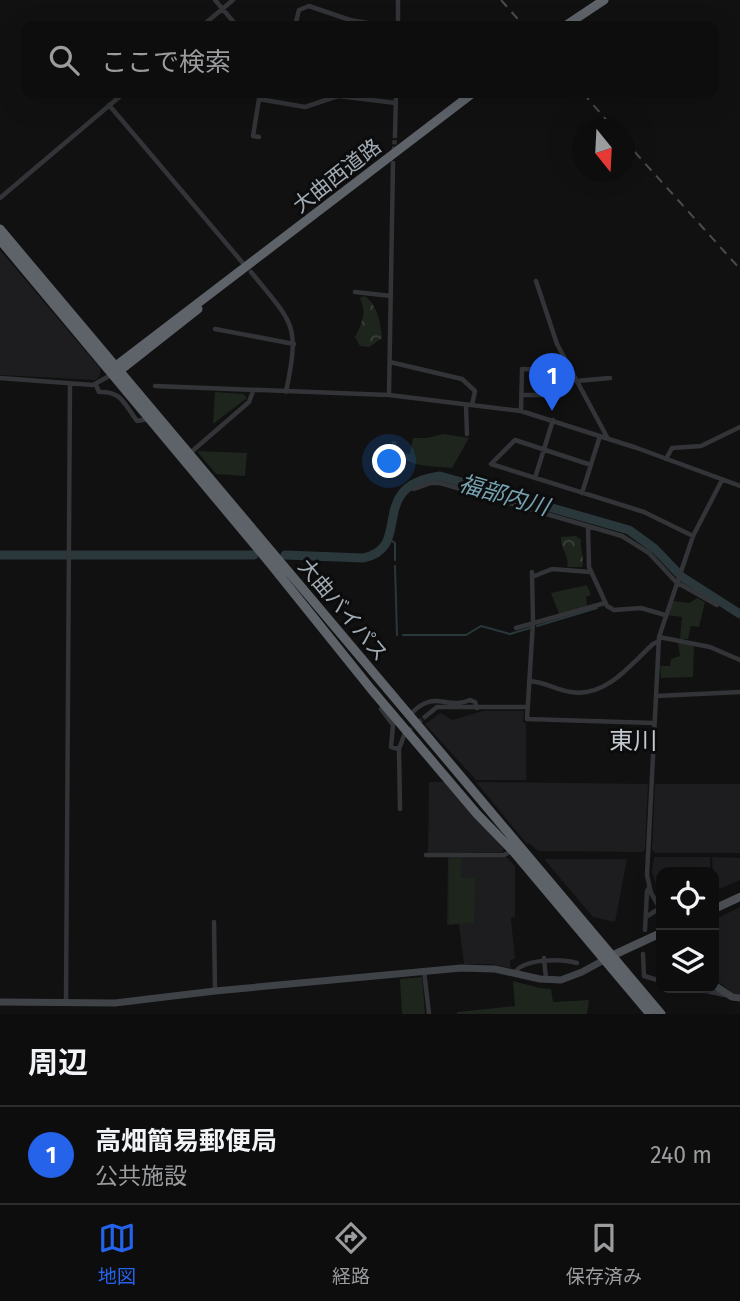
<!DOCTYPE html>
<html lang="ja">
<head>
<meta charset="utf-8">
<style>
	body { margin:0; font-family:"Fira Sans","Noto Sans JP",sans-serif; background:#161617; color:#f1f3f6 }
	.controls { position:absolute; right:21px; bottom:21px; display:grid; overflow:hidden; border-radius:14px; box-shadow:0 7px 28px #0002 }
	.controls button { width:63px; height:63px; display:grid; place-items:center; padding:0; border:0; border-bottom:2px solid #2d2d2e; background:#0d0d0e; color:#f1f3f6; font:35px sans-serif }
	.compass { position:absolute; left:572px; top:119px; width:63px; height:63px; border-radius:50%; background:#0d0d0e; box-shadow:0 7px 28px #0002; rotate:162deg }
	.you { position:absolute; left:390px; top:462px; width:24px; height:24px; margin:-18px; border:5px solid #fff; border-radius:50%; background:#1a73e8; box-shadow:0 0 0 10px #1a73e833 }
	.badge { display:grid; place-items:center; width:46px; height:46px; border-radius:50%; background:#2563eb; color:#fff; font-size:23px; font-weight:700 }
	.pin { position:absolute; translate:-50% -58px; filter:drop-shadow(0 2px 4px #0008) }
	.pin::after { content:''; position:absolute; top:37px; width:24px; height:21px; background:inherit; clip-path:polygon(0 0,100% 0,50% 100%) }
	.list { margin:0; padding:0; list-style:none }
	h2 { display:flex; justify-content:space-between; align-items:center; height:91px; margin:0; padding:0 28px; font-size:30px }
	h2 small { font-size:23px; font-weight:400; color:#9a9c9e }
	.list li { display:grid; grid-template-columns:46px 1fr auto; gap:21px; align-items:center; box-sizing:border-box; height:98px; padding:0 28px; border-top:2px solid #2d2d2e }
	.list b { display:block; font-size:26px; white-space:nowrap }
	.list p { margin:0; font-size:23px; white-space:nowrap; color:#9a9c9e }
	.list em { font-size:23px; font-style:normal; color:#9a9c9e }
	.icon { flex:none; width:38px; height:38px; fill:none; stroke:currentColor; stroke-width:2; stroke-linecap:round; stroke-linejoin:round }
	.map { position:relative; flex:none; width:740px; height:1014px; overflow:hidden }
	.search { position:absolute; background:#0d0d0e; box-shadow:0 7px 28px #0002; left:21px; right:21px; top:21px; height:77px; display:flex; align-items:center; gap:18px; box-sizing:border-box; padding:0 24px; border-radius:14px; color:#9a9c9e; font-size:26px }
	.sheet { height:189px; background:#0d0d0e }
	nav { display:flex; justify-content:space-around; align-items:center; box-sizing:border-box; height:98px; border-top:2px solid #2d2d2e; background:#0d0d0e; font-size:19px; color:#9a9c9e }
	nav a { display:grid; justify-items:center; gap:4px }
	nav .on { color:#2563eb }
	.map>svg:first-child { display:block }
	.built { fill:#1d1d1f }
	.grass { fill:#1d251d }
	.forest { fill:url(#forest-crowns) }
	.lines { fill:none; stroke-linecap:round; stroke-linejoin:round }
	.stream { stroke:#2a373b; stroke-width:2 }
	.river { stroke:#2a373b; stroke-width:9 }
	.street-tunnel { stroke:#2e3032; stroke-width:4.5; stroke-dasharray:4.5 2; stroke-linecap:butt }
	.street { stroke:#323437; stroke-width:4.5 }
	.secondary { stroke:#3f4347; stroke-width:7 }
	.primary { stroke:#4d5156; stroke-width:8 }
	.highway { stroke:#5d6369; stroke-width:9 }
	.rail { stroke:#484c50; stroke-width:2; stroke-dasharray:9 7; stroke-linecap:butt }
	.labels { text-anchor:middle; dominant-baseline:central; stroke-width:6; stroke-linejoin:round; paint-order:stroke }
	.street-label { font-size:21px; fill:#a1abb4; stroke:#0c0c0d }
	.water-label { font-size:23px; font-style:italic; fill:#76a2b1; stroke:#0c0c0d }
	.quarter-label { font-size:24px; fill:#c2c9d0; stroke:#0c0c0d }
</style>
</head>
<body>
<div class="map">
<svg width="740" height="1014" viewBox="0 0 740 1014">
	<defs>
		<pattern id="forest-crowns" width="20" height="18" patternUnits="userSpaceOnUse" patternTransform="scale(1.75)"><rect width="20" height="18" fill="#1d251d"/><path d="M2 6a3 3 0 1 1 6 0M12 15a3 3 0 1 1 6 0" fill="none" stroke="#3b423b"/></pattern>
	</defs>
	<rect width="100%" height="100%" fill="#111112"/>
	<path class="built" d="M0,250L100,368V375L96,380L0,375Z
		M483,711H524L523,722L526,723V780H476L425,724L441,713L452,720Z
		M429,782H444L504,849L502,852L428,853Z
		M476,782L648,784L645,849L643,852L538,851L529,843L527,844Z
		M655,784H740V853H655L652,849Z
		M448,857H506L515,866V917L511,918L515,959L510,960V968L492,964H464L459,924L447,925Z
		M654,857H710V872H661V898L652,872Z
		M712,857L740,858V880L714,891Z
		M544,859H627L615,922L593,917Z
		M740,907V996L732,993L714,978V920Z"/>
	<path class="grass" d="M215,392L243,394L247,398L213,424Z
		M443,434L469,438L452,468C426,465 402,469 391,441H396L398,453L410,454L413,438H427Z
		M197,451L247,453L245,476L216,474Z
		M587,585L591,595L586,597L587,606L559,614L551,593Z
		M697,598L705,602L699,627L691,626L688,639H680L682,617L667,615L673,601L689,603Z
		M678,643L694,645L693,677L661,678L660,666H670L671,659L680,656Z
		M461,858V878H475L474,923L449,924V859Z
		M422,977L425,1014H402L400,979Z
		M513,981L540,988L551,989L553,1002L589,1000L587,1014H457V1012L515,1006Z"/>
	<path class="forest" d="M364,296C377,303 381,324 382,338L369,347L360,346L355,337C362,323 367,313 360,298Z
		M576,536L581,540C580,550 585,559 582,567H567C570,555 560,549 561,537Z"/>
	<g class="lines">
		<path class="stream" d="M389,539L395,543V560
			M395,566L397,635
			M537,626L597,608
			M403,635H466L481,626L510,634L530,628"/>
		<path class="river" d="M0,555H254
			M285,555L363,558C415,548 365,486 440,476L629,530L655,549L682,577L740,614"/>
		<path class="street-tunnel" d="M394,151L395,135
			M408,731L426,716"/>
		<path class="street" d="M215,0L237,26
			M398,0V26
			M202,26L233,0
			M295,26L299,10L309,6L350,20L385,26
			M259,99L305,107L338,96L396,103
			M109,105L242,262
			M395,135L396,93
			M259,137L253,136L260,93
			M0,198L124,93
			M251,272C294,325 300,323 286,392
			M536,281L557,344L607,437
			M355,292L391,296
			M215,329L294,344
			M390,362L462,379L475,391L472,405
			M0,378L93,385L111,375
			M576,381L610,378
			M96,385L99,392C122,391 124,404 137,421L148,419
			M155,386L389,395L521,411L637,448L740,486
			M389,395L393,163
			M522,395H544L575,379
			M466,406L467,434
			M521,411L522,369L551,370L560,387
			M190,453L249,402L253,391
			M666,459L672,448L701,446L740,427
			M591,465L515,440L491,464L644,512L693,536
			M535,478L553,420
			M414,489L431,483H440L622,536L649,553L676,582L717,605
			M582,493L600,436
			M588,526L589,567L607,606L614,610L641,608L665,615
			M532,572L533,622L527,719L654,723
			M532,577L552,569L590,572
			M516,628L605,603
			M659,637L710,647L740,660
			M529,681C546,682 556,690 571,692C606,698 631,664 653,644L659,641
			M656,696L740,692
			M381,709L393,725L391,747L399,749
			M409,716C434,687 446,711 470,700L475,702L477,708
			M426,716L437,707H528
			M400,809L399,749L405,733
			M426,855H504L512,851
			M661,910L651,893L647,875L659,637L693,536L722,480
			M646,917L660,908
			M214,922L215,991
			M645,930L647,891L649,888
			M643,954L644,976L661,981
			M544,958L546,979
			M424,971L429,1014
			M515,973C522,958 562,959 577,963
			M692,988L725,995
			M66,1002L70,383"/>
		<path class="secondary" d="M714,985L732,997L740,998
			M0,1002L115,1003L215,991L461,968L495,969L540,979L561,980L582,972L604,960"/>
		<path class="primary" d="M714,909L740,897
			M607,958L661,933"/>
		<path class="highway" d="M565,26L604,0
			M0,229L661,1014
			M0,240L269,562L371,689L477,814L513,851L650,1014
			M115,370L117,365L473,93
			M118,372L198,309"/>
		<path class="rail" d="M501,0L524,26
			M583,93L615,130
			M624,140L740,269"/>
	</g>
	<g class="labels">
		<g class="street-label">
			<text transform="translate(337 176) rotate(-38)">大曲西道路</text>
			<text transform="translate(343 610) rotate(50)">大曲バイパス</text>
		</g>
		<g class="water-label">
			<text transform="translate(504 495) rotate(16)">福部内川</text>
		</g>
		<g class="quarter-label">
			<text x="633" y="741">東川</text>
		</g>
	</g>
</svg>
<div class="controls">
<button><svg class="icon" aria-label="locate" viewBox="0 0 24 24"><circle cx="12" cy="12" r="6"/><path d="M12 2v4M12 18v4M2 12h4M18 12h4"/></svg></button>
<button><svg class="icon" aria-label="layers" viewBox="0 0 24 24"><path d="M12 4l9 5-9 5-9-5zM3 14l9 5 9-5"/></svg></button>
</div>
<svg class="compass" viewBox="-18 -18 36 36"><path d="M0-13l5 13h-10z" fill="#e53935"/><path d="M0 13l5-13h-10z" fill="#9a9c9e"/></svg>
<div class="you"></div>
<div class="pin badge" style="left:552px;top:411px">1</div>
<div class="search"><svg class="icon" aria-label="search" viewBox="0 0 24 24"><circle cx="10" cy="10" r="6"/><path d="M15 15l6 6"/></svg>ここで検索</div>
</div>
<section class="sheet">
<h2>周辺<small></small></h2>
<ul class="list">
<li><span class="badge">1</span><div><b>高畑簡易郵便局</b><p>公共施設</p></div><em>240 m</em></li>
</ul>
</section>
<nav>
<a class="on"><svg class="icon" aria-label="map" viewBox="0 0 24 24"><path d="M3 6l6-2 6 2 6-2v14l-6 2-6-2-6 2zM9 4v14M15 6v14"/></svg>地図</a>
<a><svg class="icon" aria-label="directions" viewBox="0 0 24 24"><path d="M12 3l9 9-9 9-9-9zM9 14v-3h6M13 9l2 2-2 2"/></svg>経路</a>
<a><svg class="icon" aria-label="saved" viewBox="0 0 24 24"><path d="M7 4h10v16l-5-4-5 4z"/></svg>保存済み</a>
</nav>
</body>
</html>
